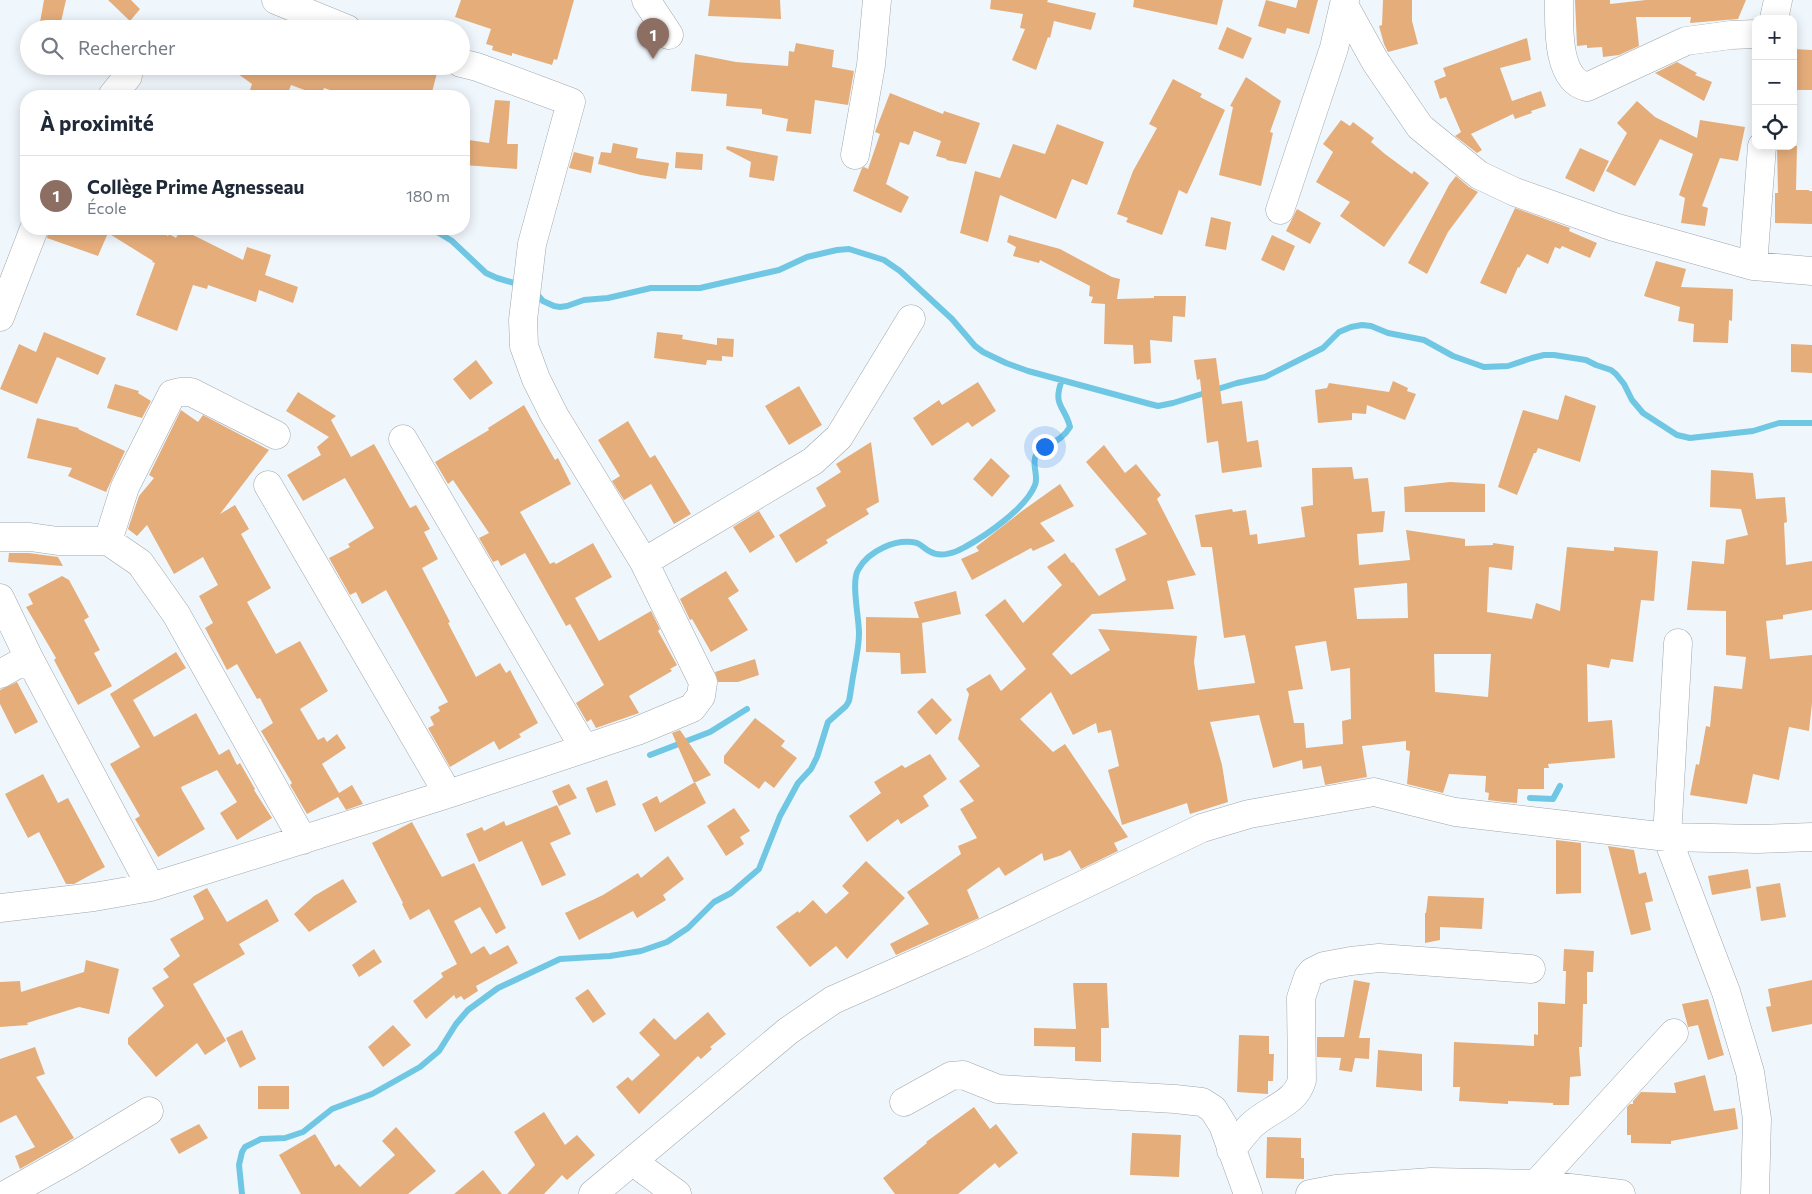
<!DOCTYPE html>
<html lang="fr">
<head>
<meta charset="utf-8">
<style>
	body { margin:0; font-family:Commissioner,sans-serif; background:#f6f6f7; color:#1f2937 }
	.controls { position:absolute; right:15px; top:15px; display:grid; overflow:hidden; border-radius:10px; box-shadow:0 2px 12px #0003 }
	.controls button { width:45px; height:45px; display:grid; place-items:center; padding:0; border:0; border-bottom:1px solid #e0e1e3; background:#fff; color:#1f2937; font:25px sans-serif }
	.you { position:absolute; left:1044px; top:446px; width:18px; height:18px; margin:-12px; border:4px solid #fff; border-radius:50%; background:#1a73e8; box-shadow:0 0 0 8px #1a73e833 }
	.badge { display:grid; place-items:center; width:32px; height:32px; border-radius:50%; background:#111827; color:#fff; font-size:16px; font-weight:700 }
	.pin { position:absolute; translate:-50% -41px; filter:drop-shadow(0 1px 2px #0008) }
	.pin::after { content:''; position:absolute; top:26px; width:18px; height:15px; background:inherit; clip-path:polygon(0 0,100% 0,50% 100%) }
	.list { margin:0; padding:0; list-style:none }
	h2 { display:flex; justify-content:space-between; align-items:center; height:65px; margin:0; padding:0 20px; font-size:21px }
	h2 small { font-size:16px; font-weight:400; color:#747a83 }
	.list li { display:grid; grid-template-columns:32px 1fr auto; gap:15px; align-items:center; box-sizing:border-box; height:80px; padding:0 20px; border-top:1px solid #e0e1e3 }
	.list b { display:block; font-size:19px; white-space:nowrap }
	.list p { margin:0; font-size:16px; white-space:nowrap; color:#747a83 }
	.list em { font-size:16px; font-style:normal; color:#747a83 }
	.icon { flex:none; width:28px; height:28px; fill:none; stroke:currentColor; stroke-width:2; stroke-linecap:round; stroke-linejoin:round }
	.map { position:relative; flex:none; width:1812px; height:1194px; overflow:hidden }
	.search { position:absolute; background:#fff; box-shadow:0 2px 12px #0003; left:20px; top:20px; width:450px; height:55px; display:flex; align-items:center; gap:12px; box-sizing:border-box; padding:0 18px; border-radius:28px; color:#747a83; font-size:19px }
	.panel { position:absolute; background:#fff; box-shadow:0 2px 12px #0003; left:20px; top:90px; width:450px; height:145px; border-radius:20px }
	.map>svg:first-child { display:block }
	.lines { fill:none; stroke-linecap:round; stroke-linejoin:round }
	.stream { stroke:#70c7e4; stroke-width:6 }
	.building { fill:#e5ad7a; fill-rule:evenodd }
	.minor-casing { stroke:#a0a6ab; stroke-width:29 }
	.minor { stroke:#fff; stroke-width:28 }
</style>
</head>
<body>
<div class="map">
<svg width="1812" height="1194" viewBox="0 0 1812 1194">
	<rect width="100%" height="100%" fill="#f0f7fc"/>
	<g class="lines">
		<path class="stream" d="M428,229L439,233L452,241L486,273L497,278L521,285
			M535,292L543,301L554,306L560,307L567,306L584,300L608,298L651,288H700L779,270L807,257L837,250L849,249L884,260L900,271L952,319L975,346L983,352L1006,363L1028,371L1150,404L1158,406L1173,403L1237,383L1265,377L1323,348L1339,332L1351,327L1362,325L1371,326L1388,333L1424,340L1453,356L1484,367L1508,366L1532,358L1544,355H1554L1586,360L1596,365L1611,370L1616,374L1624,384L1632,400L1643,413L1677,435L1690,438L1753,431L1779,423H1812
			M650,755L710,732L747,709
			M1530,798L1553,799L1560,786
			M242,1194L239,1165L242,1152L245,1147L261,1139L285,1138L303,1132L332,1109L372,1094L420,1067L439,1051L456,1024L468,1010L498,988L560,959L610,956L641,951L667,942L688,928L714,902L731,893L759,869L780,816L798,783L811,769L817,757L828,722L846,706L849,701C851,691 852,681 854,671C856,658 859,646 859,633C859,618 851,582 858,570C868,551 896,538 917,543C922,545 925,549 929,551C940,558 955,553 965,547C987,535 1026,508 1035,485C1039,475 1031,464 1036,455C1043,444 1060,444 1070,427C1065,406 1052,406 1062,380"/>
	</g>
	<path class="building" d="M44,0H66L60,26L40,22Z
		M108,0H131L140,9L130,21Z
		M461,0H574L557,60L554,59L552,65L512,53V56L492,50L493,46L486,44L491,29L455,17Z
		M710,0H780L781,19L708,16Z
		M991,0H1048L1047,2L1096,13L1091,30L1054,21L1050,38L1048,37L1036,70L1012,60L1025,29L1020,28L1023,14L990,9Z
		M1134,0H1223L1217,25L1133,7Z
		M1266,0L1296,8L1298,0H1318L1309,34L1287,28L1285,34L1258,26Z
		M1383,0H1412V21L1418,44L1388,52L1384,44L1379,26L1382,25Z
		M1575,0H1610V4L1646,0H1746L1738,19L1690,23L1691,17H1636L1639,46L1619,55L1603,57L1602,47L1587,48V45L1577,46Z
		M1227,27L1252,38L1243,59L1218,49Z
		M1527,38L1531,60L1500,68L1512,101L1541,91L1546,106L1531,111L1532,113L1515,119L1513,114L1471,134L1482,150L1477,153L1455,136L1461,132L1446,97L1440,99L1434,81L1446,76L1443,68Z
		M796,43L834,50L832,67L854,71L848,105L815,100L811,134L786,131L788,119L762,114V109L726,106L727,94L691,91L695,54L736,62L788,66L789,51L794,52Z
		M1793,49L1812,50V90H1793Z
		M1677,62L1697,73L1695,75L1712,82L1704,101L1655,73Z
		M227,66H428L438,69L431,96H349L324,88L321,96L291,85L287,96H267L250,90L252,84Z
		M1246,77L1281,101L1270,132L1273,133L1261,186L1219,175L1233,107L1230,106Z
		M1173,79L1202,94L1200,97L1225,110L1187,194L1179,190L1162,235L1126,222L1128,218L1117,214L1133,171L1157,128L1149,124Z
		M890,93L943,114L944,111L980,123L966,164L946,160L947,159L936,156L941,141L914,131L909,145L900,142L886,184L909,197L901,213L853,191L862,168L864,167L868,169L880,134L875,132Z
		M495,100L510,101L507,144H518L517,169L464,165V148H468L469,140L489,143Z
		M1637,101L1655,117L1697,138L1700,120L1745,127L1738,161L1720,158L1702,206L1708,208L1705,226L1681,223L1685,198L1679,195L1693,154L1660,139L1635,186L1606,171L1627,133L1617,123Z
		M1341,120L1350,126L1353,122L1374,138L1371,142L1385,154L1412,174L1414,171L1429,183L1384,247L1340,216L1350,202L1316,182L1333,152L1323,144Z
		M1057,124L1104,142L1087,185L1072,179L1056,219L1000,195L988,242L960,233L975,171L1000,178L1013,144L1045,154Z
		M613,143L638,148L636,158L669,163L666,179L641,175L598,164L601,152L611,153Z
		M727,146L778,156L774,181L749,177L751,162L726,149Z
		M1777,146H1797L1796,190H1809V191H1812V224L1775,223V193H1778Z
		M1580,148L1609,161L1594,192L1565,178Z
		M574,152L594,157L591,173L569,168Z
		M676,152L703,154L702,170L675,168Z
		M1456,176L1469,187L1478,192L1448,232L1427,274L1408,263L1449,185Z
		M1515,208L1570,228L1569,231L1597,243L1590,258L1562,246L1560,249L1555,247L1548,264L1527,254L1519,268L1518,267L1506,294L1480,283Z
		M1297,209L1321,223L1310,244L1286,231Z
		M1211,217L1231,222L1226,250L1205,246Z
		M49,229H156L168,236L169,234L176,238L181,229L243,260L247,247L271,255L265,275L298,287L293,303L259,290L256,302L208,285L207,289L193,285L177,331L136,315L155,263L152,262L153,261L108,233L98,256L47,238Z
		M1009,235L1060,249L1112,277L1120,279L1117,299L1154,298V296H1186L1185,317L1173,316L1172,342L1150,340L1151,363L1134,364L1133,345L1104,344L1105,304L1091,303L1093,297L1089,296L1090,286L1040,260L1039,263L1013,256L1016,247L1007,242Z
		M1272,235L1295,246L1284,271L1261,260Z
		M1656,261L1686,269L1681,287L1733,289L1732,321L1729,320L1728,343L1693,342L1694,324L1678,321L1680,307L1644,296Z
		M44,332L106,358L98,375L57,357L37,404L0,389L19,344L36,352Z
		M657,332L683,335L682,339L717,345V338L734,339L733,357L722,356V361L707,360L706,365L654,358Z
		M1791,344L1812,345V373L1791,372Z
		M1216,358L1222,404L1242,401L1247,442L1258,440L1262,467L1222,473L1218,441L1207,443L1200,379L1197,380L1194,360Z
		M476,360L493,383L470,400L453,379Z
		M1393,381L1408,388L1407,391L1416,394L1405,420L1367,405L1366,414L1352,413V420L1318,423L1315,390L1327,388L1329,383L1389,392Z
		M978,382L996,411L972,427L968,422L932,446L913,418L939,400L942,405Z
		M115,384L139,391L138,393L151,401L142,418L107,408Z
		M799,386L822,425L789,445L765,406Z
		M298,392L336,416L331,420L351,457L374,444L410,508L416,505L430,529L424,532L438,559L422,568L450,622L448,623L476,677L500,663L506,673L510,670L538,723L519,734L521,737L499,750L494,741L450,767L428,728L434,725L430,717L440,711L438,707L448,702L386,590L362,604L356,592L350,595L329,558L350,547L348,544L374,528L345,478L303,501L287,475L321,455L317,447L329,437L286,411Z
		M1565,395L1596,406L1580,462L1538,448L1536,453H1534L1517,495L1498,487L1523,410L1558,420Z
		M524,405L555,460L558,458L571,484L520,512L550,564L554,562L556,564L593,543L612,577L575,598L599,641L651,611L660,629L658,631L677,665L670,669L672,671L629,696L639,713L596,728L591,719L587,722L576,703L604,685L570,624L566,626L525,553L501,566L498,560L493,562L479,538L489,533L453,480L448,484L435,462L489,430L488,428Z
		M181,410L198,422L203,415L269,450L220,514L235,505L249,529L241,534L271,588L247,602L276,654L300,641L328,691L300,709L318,740L324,737L327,742L337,734L346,748L322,764L339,793L352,785L363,804L346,810L338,797L307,814L290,785L292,783L261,731L273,723L260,698L257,699L237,664L227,670L205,628L213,623L199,596L218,585L203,557L174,574L147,525L137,536L128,529L139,496L154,478L149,475Z
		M37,418L79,428L78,429L125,451L106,492L68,476L72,468L27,458Z
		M628,421L650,458L655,455L691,514L674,524L651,484L624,500L612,481L620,476L598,440Z
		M871,442L879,502L866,509L869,514L826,540L828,543L796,563L779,535L826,506L816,488L841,472L836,464Z
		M1104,445L1125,473L1136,464L1161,495L1157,499L1196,575L1167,581L1174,609L1092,614L1052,654L1071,675L1110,650L1098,629L1197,636L1194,662L1198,690L1255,683L1245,635L1224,638L1212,547H1201L1195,515L1232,509L1233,512L1246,510L1250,535L1257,534L1258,544L1305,537L1301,507L1313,505L1312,468L1352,467L1354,479L1368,478L1372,512L1385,511L1383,532L1357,534L1359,565L1410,560L1406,530L1465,539V546L1493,545V543L1514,546L1512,570L1489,567L1487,612L1532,619L1536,603L1560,611L1567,547L1614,551V547L1658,551L1654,601L1641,600L1633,662L1611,659L1609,668L1587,664L1588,722L1612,720L1615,758L1548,764L1549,768H1544V789H1518L1517,803L1504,802L1488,800L1489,793L1485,792L1486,776L1449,774L1443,793L1407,784L1410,751L1406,750V741L1362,746L1367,777L1325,785L1321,766L1303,769L1302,760L1273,768L1259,715L1210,722L1222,765L1228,802L1190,814L1187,803L1122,825L1108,770L1119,766L1111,730L1098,733L1096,723L1073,735L1051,692L1020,719L1053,752L1065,744L1128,837L1114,843L1118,851L1081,869L1070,850L1062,855L1044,861L1042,853L1005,876L999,867L967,890L979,918L896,955L890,944L929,924L907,892L961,854L958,846L977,838L960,809L974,801L959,781L980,766L958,739L969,694L966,689L990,674L1001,691L1026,669L985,615L1005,599L1023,623L1062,585L1047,567L1065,553L1072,563L1073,562L1099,596L1126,580L1115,549L1147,534L1086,462ZM1407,583L1408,618L1357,619L1354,588ZM1326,641L1331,671L1350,668L1351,719L1342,721L1343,744L1306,748L1304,723H1294L1288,691L1303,689L1295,646ZM1434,654H1491L1488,697L1435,692Z
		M991,458L1010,476L992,497L973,479Z
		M1711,470L1753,473L1756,499L1785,497L1787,522L1784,523L1786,565L1812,561V610L1783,615V619L1766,621L1770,659L1812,655V703L1809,731L1789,727L1779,780L1753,774L1747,804L1690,795L1696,764L1699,765L1706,726L1710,727L1714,686L1742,689L1746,657L1726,655V611L1687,610L1692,561L1724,564L1726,540L1748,535L1741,509L1710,507Z
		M1450,482L1485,484V512H1405L1404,487Z
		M1060,484L1074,506L1040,523L1055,541L1033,551L1031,548L972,580L961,559L979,551L976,547L1022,511Z
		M759,511L775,537L750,553L733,527Z
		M9,553H29L58,557L63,566L8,562Z
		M726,571L739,591L728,598L748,630L711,652L692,619L690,620L680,599Z
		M62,576L69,580L89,617L84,620L100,650L94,653L112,686L78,705L54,660L56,658L26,607L33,604L28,594Z
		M956,591L961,614L922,623L926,673L901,674L900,653L866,652V617L919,618L914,602Z
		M176,652L186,668L133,700L154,737L196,713L219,755L229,749L237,765L240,763L255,789L254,790L272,818L237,840L220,813L237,802L217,770L181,787L182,790L205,829L158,857L135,819L140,816L110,764L140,747L110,694Z
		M755,659L759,675L738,682H718L715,672Z
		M17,682L38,722L15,734L0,704V690Z
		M932,698L952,720L936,735L917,712Z
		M755,718L785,741L781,746L797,758L774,788L765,781L759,789L724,763V756Z
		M680,730L711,775L694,783L672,733Z
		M930,754L947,779L923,796L929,806L901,824L898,819L867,842L849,816L881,793L874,782L902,765L905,768Z
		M43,774L58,803L68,798L105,867L74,884H66L39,832L28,838L5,794Z
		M607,780L616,805L596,813L586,788Z
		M695,782L706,803L655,832L642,804L657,796L660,803Z
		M569,784L577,798L559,806L552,791Z
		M557,805L571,834L550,843L566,875L542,886L522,841L479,862L466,834L482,827L484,831L504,821L506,826Z
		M734,808L750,831L740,837L744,844L726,856L707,826Z
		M412,822L442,877L474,863L506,928L496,934L480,907L454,921L471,954L484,946L490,955L508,945L518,963L476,986L478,991L464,1000L461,996L456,999L454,995L426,1019L413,1001L443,977L441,973L457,964L429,909L410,920L402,904L403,903L372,843Z
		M1556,840L1581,843V893L1556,894Z
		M1608,846L1634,850L1639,874L1646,872L1653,901L1645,903L1651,930L1631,935Z
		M668,856L684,879L663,895L666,900L637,918L633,911L579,940L565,913L603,895L638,873L641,878Z
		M866,861L905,898L847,959L836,946L810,967L776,927L798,911L799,913L813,900L826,914L849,893L842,886Z
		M1748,869L1751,888L1712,895L1708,876Z
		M343,879L357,902L309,932L294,914L314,896Z
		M1780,883L1786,917L1761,921L1756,887Z
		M207,888L227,922L267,899L279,921L239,944L245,954L193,984L226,1041L205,1055L197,1043L156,1077L128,1044V1038L164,1006L152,988L169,977L163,969L180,956L170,939L204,919L193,896Z
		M1428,896L1484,898L1482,929L1440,927V940L1425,943V913H1426Z
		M374,949L382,962L359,977L352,965Z
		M1564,949L1594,951L1593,972H1587V1004H1583L1582,1047H1579L1581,1076L1570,1077L1569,1105H1553V1103L1508,1101V1104L1459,1101L1460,1087H1453L1454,1042L1534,1046V1034L1538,1035V1002L1565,1004L1566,971H1563Z
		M86,960L119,969L109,1014L79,1007L27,1023L28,1025L0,1027V982L20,981L21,992L84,972Z
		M1354,980L1370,983L1359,1038H1370L1369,1059L1355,1058L1352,1072L1339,1070L1341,1058L1317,1057V1037H1344Z
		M1812,980V1024L1772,1032L1766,1007L1771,1006L1768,989Z
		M1073,983H1107L1109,1028H1101V1062L1075,1061V1047L1034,1046V1028L1076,1029Z
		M588,989L606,1014L593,1023L575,998Z
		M1708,999L1724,1055L1708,1060L1698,1025L1688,1027L1682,1004Z
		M708,1012L726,1034L710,1047L712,1049L701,1059L698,1056L639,1114L616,1087L628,1077L632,1081L660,1055L639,1033L654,1018L675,1040Z
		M393,1025L411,1045L383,1067L368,1047Z
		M242,1030L256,1059L240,1068L226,1038Z
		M1239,1035L1269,1036V1054H1274L1273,1081H1268V1094L1237,1092Z
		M35,1047L45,1074L36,1077L74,1138L20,1169L15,1156L35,1147L16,1115L0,1123V1059Z
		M1378,1050L1422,1054V1091L1376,1087Z
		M1705,1075L1714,1111L1735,1108L1738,1129L1671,1141V1144L1631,1143V1135H1627V1107L1630,1104H1633V1101L1641,1092L1676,1093L1674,1083Z
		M258,1086H289V1109H258Z
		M974,1107L990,1129L996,1124L1018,1153L999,1168L995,1163L958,1194H895L883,1178L927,1143L926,1142Z
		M544,1112L565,1145L577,1135L595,1155L567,1180L562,1175L544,1194H507L535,1165L514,1132Z
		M199,1124L208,1138L179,1154L170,1139Z
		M396,1127L436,1171L408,1194H301L279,1155L315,1134L335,1167L339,1164L360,1187L395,1155L382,1141Z
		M1132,1133L1181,1135L1179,1177L1130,1175Z
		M1267,1137L1301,1138V1158H1304V1179L1266,1178Z
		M483,1170L502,1194H454Z"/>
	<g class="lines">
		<defs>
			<path id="minor" d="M276,0L347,29
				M646,0L669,35
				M1559,0C1559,25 1556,80 1587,87L1686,41L1731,35L1756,34
				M1344,5L1375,61L1420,127L1479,175L1515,192L1614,227L1753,266L1812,271
				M1774,19L1778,0
				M112,96L128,76
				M855,155L871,65L877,0
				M1280,210L1334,48L1345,0
				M1753,266L1762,146
				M0,317L34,229
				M403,439L584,748
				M268,485L448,794
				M0,537H30L58,541H108L140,563L176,614L303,840
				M108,541L125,487L172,394L180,392H191L276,435
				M644,562L813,461L839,437L911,319
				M0,598L29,658L151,887
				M1678,643L1667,837L1726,992L1750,1072L1757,1119L1755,1194
				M0,674L29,658
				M0,908L94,897L151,887L448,794L637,731L692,708L701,696L703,682L644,562L554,415L536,379L524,346L523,320L532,244L571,102L477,67L461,63
				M904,1102L951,1076L963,1075L998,1089L1175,1099L1202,1102L1213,1109L1223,1125L1248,1194
				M1231,1150C1238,1142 1244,1133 1251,1126C1268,1109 1296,1104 1302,1080L1301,998L1308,977L1312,972L1324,966L1351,961L1379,958L1531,969
				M632,1161L677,1194
				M1536,1184L1674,1033
				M7,1194L68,1160L149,1111
				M593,1194L788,1031L833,1000L962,943L1202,828L1249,814L1374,792L1455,812L1667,837L1757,839L1812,837
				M1310,1194L1336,1189L1431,1182L1536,1184L1621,1194"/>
		</defs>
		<use href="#minor" class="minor-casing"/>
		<use href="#minor" class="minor"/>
	</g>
</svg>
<div class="controls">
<button>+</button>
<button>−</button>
<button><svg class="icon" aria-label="locate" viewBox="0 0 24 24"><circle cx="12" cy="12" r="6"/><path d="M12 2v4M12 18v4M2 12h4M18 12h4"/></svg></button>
</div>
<div class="you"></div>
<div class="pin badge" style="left:653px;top:59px;background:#8d6e63">1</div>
<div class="search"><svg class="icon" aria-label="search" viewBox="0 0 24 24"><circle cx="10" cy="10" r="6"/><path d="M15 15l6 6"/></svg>Rechercher</div>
<section class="panel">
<h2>À proximité<small></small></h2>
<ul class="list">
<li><span class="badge" style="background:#8d6e63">1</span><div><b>Collège Prime Agnesseau</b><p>École</p></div><em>180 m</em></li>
</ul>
</section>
</div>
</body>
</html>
